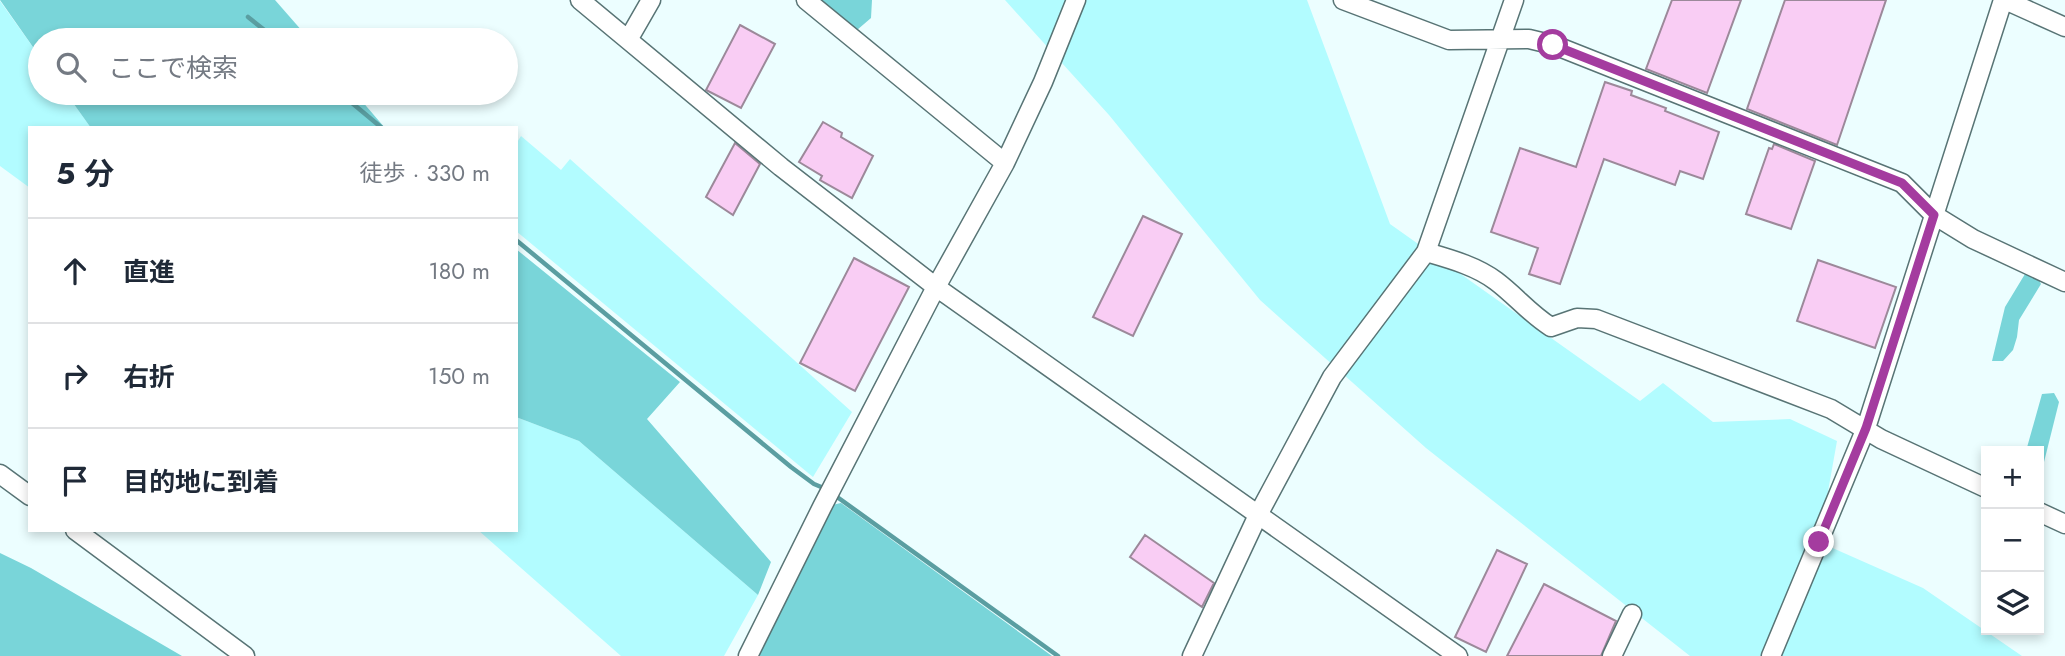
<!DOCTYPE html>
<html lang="ja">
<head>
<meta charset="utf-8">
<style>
	body { margin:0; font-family:Jost,"Noto Sans JP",sans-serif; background:#f2f2f3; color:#1f2937 }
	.controls { position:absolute; right:21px; bottom:21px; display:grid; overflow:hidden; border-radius:0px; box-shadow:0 4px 10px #0003 }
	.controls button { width:63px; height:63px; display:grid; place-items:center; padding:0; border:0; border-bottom:2px solid #e0e1e3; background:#fff; color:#1f2937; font:35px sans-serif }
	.stop { position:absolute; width:21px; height:21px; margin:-16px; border:5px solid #a43c9f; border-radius:50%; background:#fff }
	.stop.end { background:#a43c9f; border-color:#fff; box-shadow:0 2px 7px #0008 }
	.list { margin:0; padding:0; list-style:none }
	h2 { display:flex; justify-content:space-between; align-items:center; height:91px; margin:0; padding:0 28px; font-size:30px }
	h2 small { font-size:23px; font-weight:400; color:#747a83 }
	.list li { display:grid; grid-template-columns:46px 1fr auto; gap:21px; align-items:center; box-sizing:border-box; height:105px; padding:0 28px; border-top:2px solid #e0e1e3 }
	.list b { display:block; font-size:26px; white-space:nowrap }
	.list em { font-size:23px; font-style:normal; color:#747a83 }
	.icon { flex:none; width:38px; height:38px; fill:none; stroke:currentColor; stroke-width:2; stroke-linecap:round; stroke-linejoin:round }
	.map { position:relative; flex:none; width:2065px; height:656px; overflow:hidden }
	.search { position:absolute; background:#fff; box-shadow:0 4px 10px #0003; left:28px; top:28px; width:490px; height:77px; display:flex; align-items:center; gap:18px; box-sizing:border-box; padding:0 24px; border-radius:38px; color:#747a83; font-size:26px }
	.panel { position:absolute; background:#fff; box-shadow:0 4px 10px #0003; left:28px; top:126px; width:490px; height:406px; border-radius:0px }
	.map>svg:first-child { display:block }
	.green { fill:#b2fcff }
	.forest { fill:#79d5d9 }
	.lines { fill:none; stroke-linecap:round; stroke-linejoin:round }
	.stream { stroke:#5a9ea1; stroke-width:4.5 }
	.building { fill:#f9cdf4; stroke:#9c899a; stroke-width:2 }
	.minor-casing { stroke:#587475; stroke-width:21 }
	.minor { stroke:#fff; stroke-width:18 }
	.route { stroke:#a43c9f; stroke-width:9 }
</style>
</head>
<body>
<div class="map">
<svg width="2065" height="656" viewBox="0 0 2065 656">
	<rect width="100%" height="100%" fill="#ecfeff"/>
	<path class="green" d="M1005,0H1307L1390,224L1640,401L1663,383L1713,422L1790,419L1837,441L1819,542L1923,588L2022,656H1690L1426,448L1260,300L1109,115Z
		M0,1L40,57V93H66L91,128H30V188L0,166Z
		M521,136L561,170L570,159L852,412L813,477L516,231V144Z
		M516,417L579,441L758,595L724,656H621L478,530H516Z"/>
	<path class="forest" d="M0,0H275L310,40H40V57Z
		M806,0H872L871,18L850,36Z
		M66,93H355L385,128H91Z
		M516,249L680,382L647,419L771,562L758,595L579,441L516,417Z
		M2025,274L2037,276L2041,284L2019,320L2017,337L2013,350L2003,361H1992L2005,307Z
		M2054,393L2059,402L2039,482V451H2026L2042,394Z
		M841,503L1052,656H759L786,592L832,505Z
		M0,553L31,568L182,656H0Z"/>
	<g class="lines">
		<path class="stream" d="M248,17L277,40
			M340,93L382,128
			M516,240L791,467L814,484L826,489
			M833,494L1058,656"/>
	</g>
	<path class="building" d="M1672,0H1741L1707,93L1646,69Z
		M1785,0H1886L1837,145L1747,109Z
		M740,25L775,44L741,108L706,90Z
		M1605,82L1632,91L1631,95L1666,108L1665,111L1719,132L1703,179L1680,171L1675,185L1604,159L1560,284L1529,274L1538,248L1491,232L1520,148L1576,167Z
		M823,122L842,133L841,137L873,156L852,198L820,180L822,176L799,162Z
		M735,143L760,164L733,215L706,197Z
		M1774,144L1815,161L1791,229L1746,214L1769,148L1772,149Z
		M1143,216L1182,234L1133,336L1093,317Z
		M854,258L909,287L855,391L800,363Z
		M1818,260L1896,287L1875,348L1797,321Z
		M1145,535L1214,583L1202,607L1130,557Z
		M1497,550L1527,564L1486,652L1455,637Z
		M1544,584L1616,621L1601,656H1507Z"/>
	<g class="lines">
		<defs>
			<path id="minor" d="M580,0L781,167L936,287L1458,656
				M806,0L1005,163
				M1343,0L1449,40L1529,39L1554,45L1902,183L1934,215L1973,239L2065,282
				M2005,0L2065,27
				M628,40L651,0
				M1426,252C1450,259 1476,266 1496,281C1516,296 1530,314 1551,327L1577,318L1596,319L1831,409L1881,439L1986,488
				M0,474L30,496
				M2039,512L2065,524
				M75,530L245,656
				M748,656L822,507L936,287L1005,163L1043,82L1076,0
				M1192,656L1258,515L1332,377L1426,252L1514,0
				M1612,656L1632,614
				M1771,656L1866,428L2003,0"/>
		</defs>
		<use href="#minor" class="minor-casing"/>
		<use href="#minor" class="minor"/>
	</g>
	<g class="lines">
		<path class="route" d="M1553,45L1902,183L1934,215L1866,428L1819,542"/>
	</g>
</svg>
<div class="controls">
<button>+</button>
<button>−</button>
<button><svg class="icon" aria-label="layers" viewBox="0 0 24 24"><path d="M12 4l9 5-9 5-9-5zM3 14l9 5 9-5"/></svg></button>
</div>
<div class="stop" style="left:1553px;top:45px"></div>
<div class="stop end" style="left:1819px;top:542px"></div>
<div class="search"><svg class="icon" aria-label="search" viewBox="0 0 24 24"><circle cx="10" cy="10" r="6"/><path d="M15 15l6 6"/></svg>ここで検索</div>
<section class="panel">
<h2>5 分<small>徒歩 · 330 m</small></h2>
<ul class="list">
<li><svg class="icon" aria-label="ahead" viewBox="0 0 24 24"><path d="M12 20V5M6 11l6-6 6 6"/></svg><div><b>直進</b></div><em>180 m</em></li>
<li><svg class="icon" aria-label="right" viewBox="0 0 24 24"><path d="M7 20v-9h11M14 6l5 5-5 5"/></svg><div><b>右折</b></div><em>150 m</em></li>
<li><svg class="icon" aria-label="arrive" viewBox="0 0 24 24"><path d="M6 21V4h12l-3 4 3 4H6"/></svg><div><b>目的地に到着</b></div></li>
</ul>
</section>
</div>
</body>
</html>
